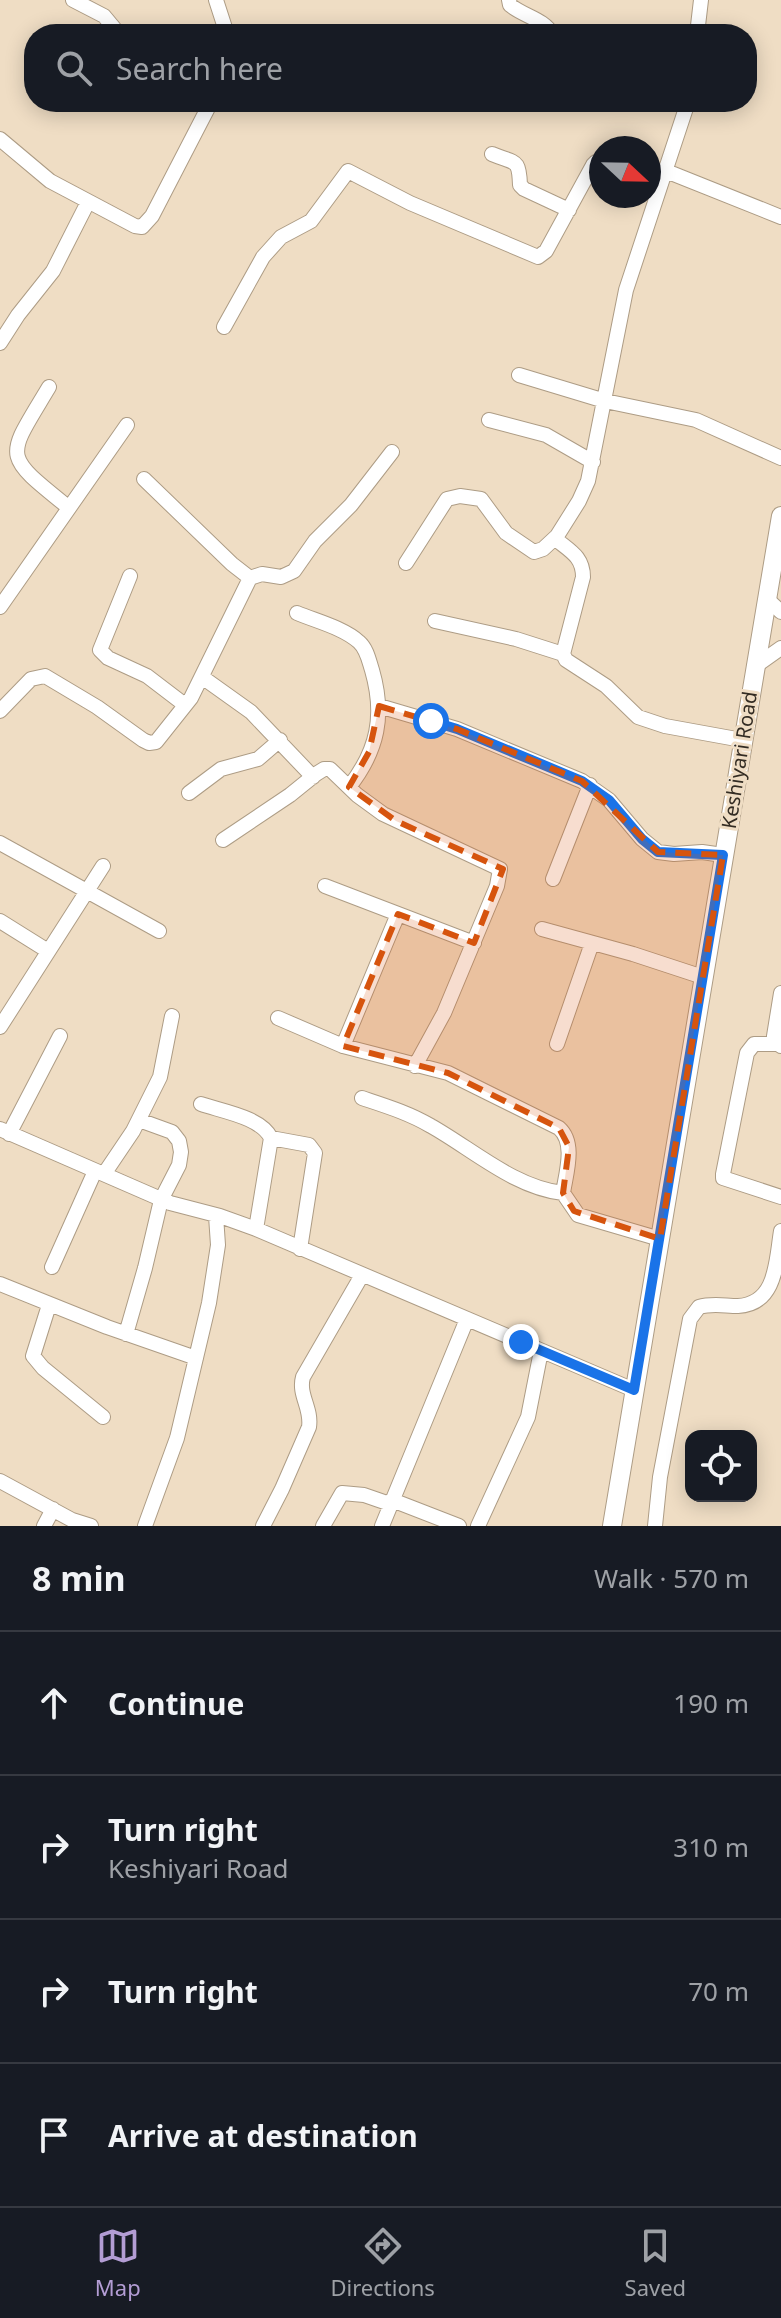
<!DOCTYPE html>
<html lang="en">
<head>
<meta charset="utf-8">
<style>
	body { margin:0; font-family:"Noto Sans",sans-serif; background:#20242c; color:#f1f3f6 }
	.controls { position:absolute; right:24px; bottom:24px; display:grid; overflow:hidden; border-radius:16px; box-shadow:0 4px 20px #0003 }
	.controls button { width:72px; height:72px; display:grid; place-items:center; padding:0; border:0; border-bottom:2px solid #363941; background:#171b24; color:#f1f3f6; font:40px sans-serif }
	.compass { position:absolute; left:589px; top:136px; width:72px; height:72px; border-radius:50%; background:#171b24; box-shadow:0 4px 20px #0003; rotate:112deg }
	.stop { position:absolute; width:24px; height:24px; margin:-18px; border:6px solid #1a73e8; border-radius:50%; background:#fff }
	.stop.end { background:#1a73e8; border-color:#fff; box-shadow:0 2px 8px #0008 }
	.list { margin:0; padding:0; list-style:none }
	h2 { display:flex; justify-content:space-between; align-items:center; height:104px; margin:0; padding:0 32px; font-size:34px }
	h2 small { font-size:26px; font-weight:400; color:#9ea1a6 }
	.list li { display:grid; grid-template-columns:52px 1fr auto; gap:24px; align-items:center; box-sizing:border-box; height:144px; padding:0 32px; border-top:2px solid #363941 }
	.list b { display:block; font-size:30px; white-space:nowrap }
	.list p { margin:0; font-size:26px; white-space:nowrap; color:#9ea1a6 }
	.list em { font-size:26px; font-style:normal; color:#9ea1a6 }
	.icon { flex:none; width:44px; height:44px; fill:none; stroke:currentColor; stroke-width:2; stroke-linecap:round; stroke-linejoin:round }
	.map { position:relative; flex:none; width:781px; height:1526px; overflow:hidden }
	.search { position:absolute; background:#171b24; box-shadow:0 4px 20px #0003; left:24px; right:24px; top:24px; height:88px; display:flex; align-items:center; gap:20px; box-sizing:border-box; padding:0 28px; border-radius:32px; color:#9ea1a6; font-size:30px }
	.sheet { height:680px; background:#171b24 }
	nav { display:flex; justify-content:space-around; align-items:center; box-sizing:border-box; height:112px; border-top:2px solid #363941; background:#171b24; font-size:22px; color:#9ea1a6 }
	nav a { display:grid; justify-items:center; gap:4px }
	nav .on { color:#b39dd4 }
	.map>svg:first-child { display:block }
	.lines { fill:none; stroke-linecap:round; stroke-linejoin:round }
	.minor-casing { stroke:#ad9c85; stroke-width:16 }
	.major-casing { stroke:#ad9c85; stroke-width:20 }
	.minor { stroke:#fff; stroke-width:14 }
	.major { stroke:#fff; stroke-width:18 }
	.route { stroke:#1a73e8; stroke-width:10 }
	.marked { fill:#d6540e; fill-opacity:0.2; stroke:#d6540e; stroke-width:6; stroke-dasharray:16 10; stroke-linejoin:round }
	.labels { text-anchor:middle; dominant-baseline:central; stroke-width:6; stroke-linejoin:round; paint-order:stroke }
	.street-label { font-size:20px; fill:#332c23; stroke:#efddc4 }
</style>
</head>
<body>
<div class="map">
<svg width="781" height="1526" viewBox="0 0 781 1526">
	<rect width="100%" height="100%" fill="#efddc4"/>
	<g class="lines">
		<defs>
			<path id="minor" d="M73,0L104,16L119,34
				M216,0L227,34
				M509,0L510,5C523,16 544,19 552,34
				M697,34L701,0
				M688,102L626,290L588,481L579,501L557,536L558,541C572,552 583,558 583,577L563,654L566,660L606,686L638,717L665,726L742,740
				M530,103V102
				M0,139L50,181L135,226L142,227L152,216L211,102
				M492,154C516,164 519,158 520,185L524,189L569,210
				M666,171L781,217
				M224,327L263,257L281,237L311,221L348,171L410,203L538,257L546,251L593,165L596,162H601
				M0,343L18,315L53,271L88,202
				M519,375L605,401L696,420L781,458
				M49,387C6,459 1,453 68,507
				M489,420L546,435L593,462
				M144,479L232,564L250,578
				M406,563L447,499L460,496L481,499L506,533L534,552L543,549L557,536
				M130,576L100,650L108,658L147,676L185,705
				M766,598L781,612
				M0,607L127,425
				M297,613C316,621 344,628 359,642C367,649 369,661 372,670C385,715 378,750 349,787
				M435,621L516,639L563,654
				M754,667L781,648
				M202,677L251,712L313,777
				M379,706L457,729L582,781L609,800L642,839L658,852L674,854L702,852L723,855
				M0,711L31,679L45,676L97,707L143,740L149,743L156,742L191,698L250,578L262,574L281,577L294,571L315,541L351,505L392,452
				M189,793L221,769L258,759L280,740
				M223,840L290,795L316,774L324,769H330L357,795L383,814L500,869L497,886L444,1013L415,1066
				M0,843L159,931
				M553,879L590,785
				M325,886L474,943
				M0,921L48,951
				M542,929L633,954L703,977
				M781,993L774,1036L775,1041L781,1046
				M278,1018L343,1046L448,1073L559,1128C576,1143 566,1173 563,1193
				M0,1027L103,866
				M557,1044L592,943
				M778,1044H754L747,1053L723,1174V1178L781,1197
				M343,1046L398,914
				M362,1098C386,1106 409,1113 431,1126C472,1149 515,1188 563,1193L578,1215L660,1239
				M201,1104C221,1111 261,1117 271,1138L256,1229
				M0,1129L170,1203L220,1216L256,1229L634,1390
				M9,1134L60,1036
				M271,1138L309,1145L315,1153L300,1249
				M104,1174L133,1131L160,1077L172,1016
				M52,1267L95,1171
				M0,1284L107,1327L196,1358
				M49,1305L33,1356L43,1368L103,1417
				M126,1334L145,1268L161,1200L179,1165L181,1152L179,1141L172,1132L139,1120
				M0,1481L72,1520L91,1526
				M392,1500L459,1526
				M44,1526L53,1509
				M145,1526L177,1438L209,1303L218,1245L216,1216
				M263,1526L282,1489L309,1427C312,1408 298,1395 303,1377L362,1275
				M323,1526L342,1493L364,1495L390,1504
				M382,1526L467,1319
				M478,1526L528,1417L541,1351
				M655,1526L660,1477L690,1319L699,1307C712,1303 725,1306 738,1306C777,1304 776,1261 781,1231"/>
			<path id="major" d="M612,1526L781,516"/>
		</defs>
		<use href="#minor" class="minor-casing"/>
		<use href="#major" class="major-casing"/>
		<use href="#minor" class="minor"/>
		<use href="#major" class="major"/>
	</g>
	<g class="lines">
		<path class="route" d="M431,721L457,729L582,781L609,800L642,839L658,852L723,855L634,1390L521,1342"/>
	</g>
	<path class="marked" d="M379,706L457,729L582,781L658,852L723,855L660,1239L574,1211L563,1193L569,1147L559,1128L448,1073L343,1046L398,914L474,943L503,869L396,821L349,787L369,752Z"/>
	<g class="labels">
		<g class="street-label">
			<text transform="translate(739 760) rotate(-81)">Keshiyari Road</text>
		</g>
	</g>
</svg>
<div class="controls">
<button><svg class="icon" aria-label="locate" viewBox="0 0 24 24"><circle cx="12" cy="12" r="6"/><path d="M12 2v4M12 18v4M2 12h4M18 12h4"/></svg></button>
</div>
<svg class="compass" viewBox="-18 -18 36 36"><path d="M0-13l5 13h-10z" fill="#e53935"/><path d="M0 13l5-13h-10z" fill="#9ea1a6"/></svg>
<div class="stop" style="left:431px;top:721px"></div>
<div class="stop end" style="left:521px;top:1342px"></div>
<div class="search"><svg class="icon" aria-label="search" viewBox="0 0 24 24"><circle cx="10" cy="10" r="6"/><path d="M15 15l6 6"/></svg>Search here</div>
</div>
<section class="sheet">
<h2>8 min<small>Walk · 570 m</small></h2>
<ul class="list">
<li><svg class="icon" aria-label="ahead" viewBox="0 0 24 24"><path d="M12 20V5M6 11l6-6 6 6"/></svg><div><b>Continue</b></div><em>190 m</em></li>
<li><svg class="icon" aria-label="right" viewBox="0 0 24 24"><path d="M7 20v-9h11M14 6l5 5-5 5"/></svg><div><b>Turn right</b><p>Keshiyari Road</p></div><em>310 m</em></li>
<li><svg class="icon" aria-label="right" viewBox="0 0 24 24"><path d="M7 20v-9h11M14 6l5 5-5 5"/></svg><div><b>Turn right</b></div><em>70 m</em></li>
<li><svg class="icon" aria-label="arrive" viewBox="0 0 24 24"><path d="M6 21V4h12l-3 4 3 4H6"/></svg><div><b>Arrive at destination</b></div></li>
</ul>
</section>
<nav>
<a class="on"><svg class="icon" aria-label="map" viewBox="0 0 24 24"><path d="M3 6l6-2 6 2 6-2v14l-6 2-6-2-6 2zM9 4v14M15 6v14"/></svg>Map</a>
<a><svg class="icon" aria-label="directions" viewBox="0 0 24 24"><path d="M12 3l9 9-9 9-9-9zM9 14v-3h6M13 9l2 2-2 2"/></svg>Directions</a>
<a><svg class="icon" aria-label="saved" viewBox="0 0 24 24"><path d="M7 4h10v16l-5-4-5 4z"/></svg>Saved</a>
</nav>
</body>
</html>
